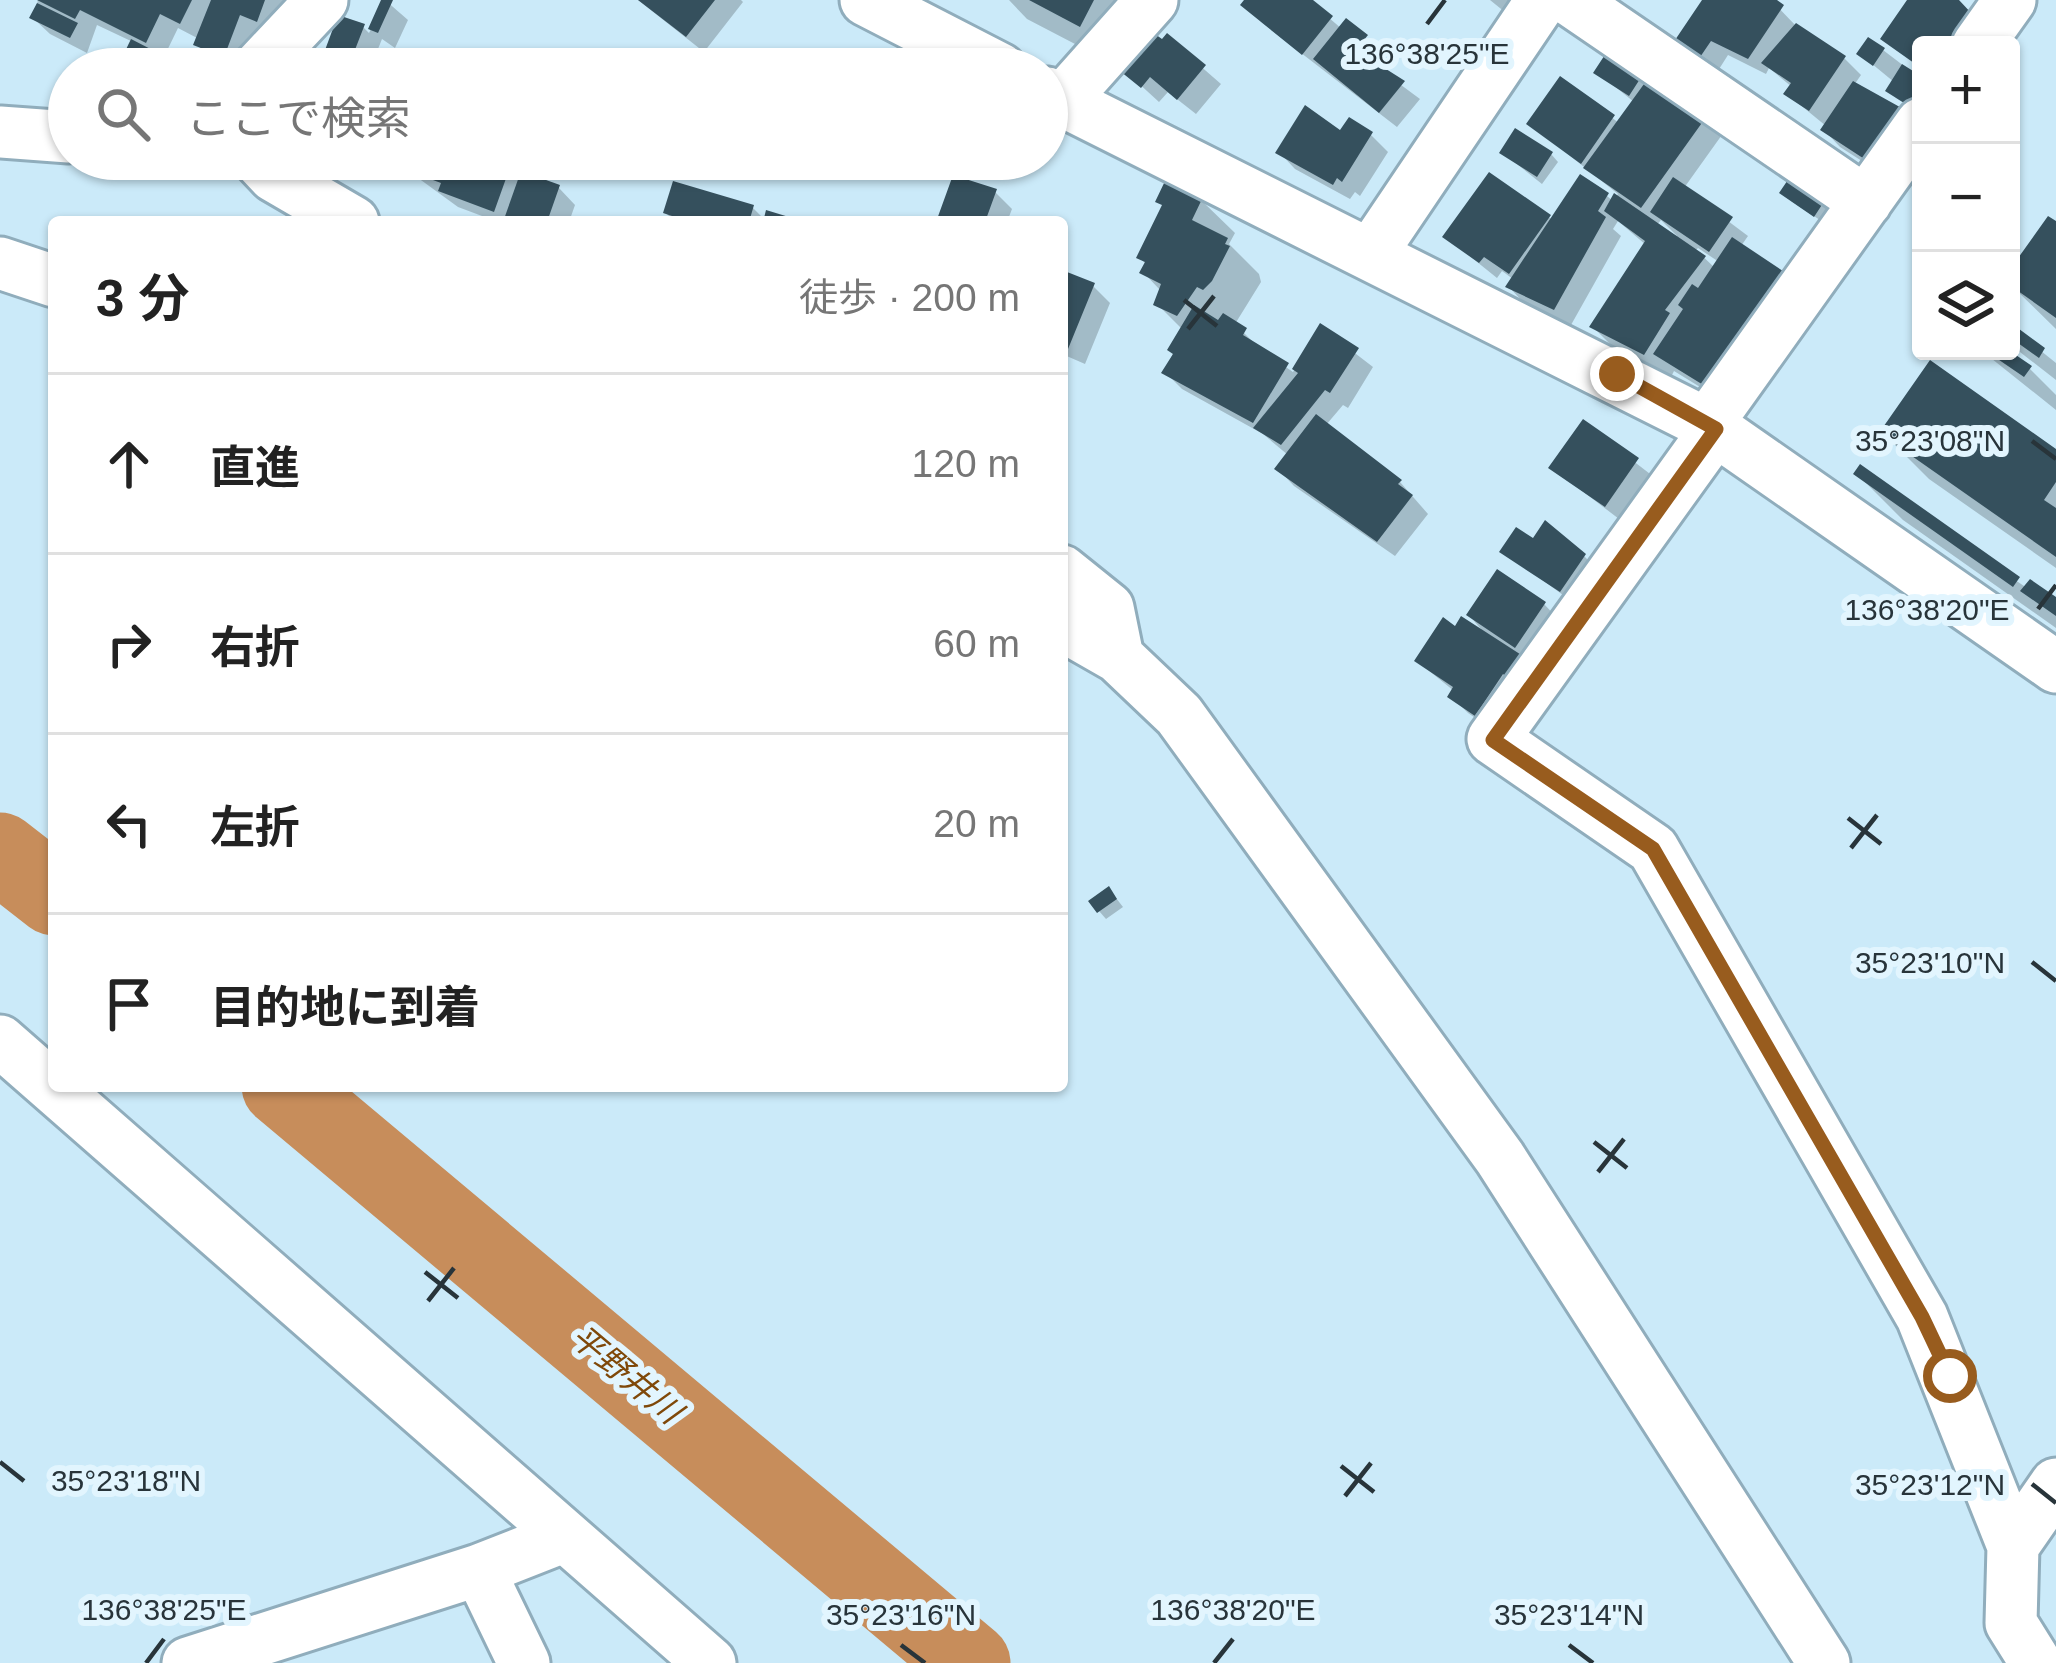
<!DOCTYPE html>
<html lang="ja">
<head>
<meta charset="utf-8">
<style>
	body { margin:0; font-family:Arial,"Noto Sans JP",sans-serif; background:#f6f6f6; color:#222 }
	.controls { position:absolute; right:36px; top:36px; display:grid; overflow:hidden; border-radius:12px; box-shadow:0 3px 9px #0004 }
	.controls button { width:108px; height:108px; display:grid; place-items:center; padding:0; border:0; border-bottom:3px solid #e0e0e0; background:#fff; color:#222; font:60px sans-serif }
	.stop { position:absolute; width:36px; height:36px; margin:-27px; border:9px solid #985c1e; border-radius:50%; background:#fff }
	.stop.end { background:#985c1e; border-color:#fff; box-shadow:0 3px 12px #0008 }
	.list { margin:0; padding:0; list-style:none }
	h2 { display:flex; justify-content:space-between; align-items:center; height:156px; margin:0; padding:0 48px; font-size:51px }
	h2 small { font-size:39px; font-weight:400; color:#767676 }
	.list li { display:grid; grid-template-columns:78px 1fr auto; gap:36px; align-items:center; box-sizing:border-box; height:180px; padding:0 48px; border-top:3px solid #e0e0e0 }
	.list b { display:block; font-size:45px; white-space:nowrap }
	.list em { font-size:39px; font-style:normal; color:#767676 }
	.icon { flex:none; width:66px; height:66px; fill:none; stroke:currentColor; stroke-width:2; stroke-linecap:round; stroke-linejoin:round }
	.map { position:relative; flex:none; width:2056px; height:1663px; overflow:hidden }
	.search { position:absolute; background:#fff; box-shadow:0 3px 9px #0004; left:48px; top:48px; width:1020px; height:132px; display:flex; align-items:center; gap:30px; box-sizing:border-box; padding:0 42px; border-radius:66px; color:#767676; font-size:45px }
	.panel { position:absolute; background:#fff; box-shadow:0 3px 9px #0004; left:48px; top:216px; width:1020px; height:876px; border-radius:12px }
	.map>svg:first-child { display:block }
	.shadow { fill:#0003; fill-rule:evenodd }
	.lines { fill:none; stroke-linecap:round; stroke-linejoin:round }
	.river { stroke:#c78d5b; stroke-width:81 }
	.building { fill:#35505d }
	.street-casing { stroke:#90adbc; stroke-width:57 }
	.street { stroke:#fff; stroke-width:51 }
	.route { stroke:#985c1e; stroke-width:15 }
	.ticks { fill:none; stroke:#28343a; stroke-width:4.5 }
	.labels { text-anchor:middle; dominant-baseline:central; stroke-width:12; stroke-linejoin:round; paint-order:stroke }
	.water-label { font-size:33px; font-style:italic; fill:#7f4809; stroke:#e2f5fe }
	.ticks-label { font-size:30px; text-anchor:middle; fill:#28343a; stroke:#e2f5fe; stroke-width:12; stroke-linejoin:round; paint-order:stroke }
</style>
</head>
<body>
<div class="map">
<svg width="2056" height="1663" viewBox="0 0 2056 1663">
	<rect width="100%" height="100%" fill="#cbeaf9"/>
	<path class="shadow" d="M38,0H288L274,36L257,30L242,69L214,61L197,44L199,39L178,28L163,59L175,69H125L122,65L133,42L97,25L87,53L50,34L33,18Z
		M385,0L408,20L395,48L382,39L370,69H321L363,27L369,33Z
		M638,0H741L743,2L704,52Z
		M1009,0H1133L1138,50L1167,37L1221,84L1196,114L1168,92L1159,102L1123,69L1027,19Z
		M1248,0H1308L1342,29L1347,22L1383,54L1374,65L1420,99L1397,127L1261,22Z
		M1490,0H1524L1511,17Z
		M1703,0H1771L1797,27L1844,58L1861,75L1854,85L1890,179L1840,147L1824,130L1826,126L1787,94L1792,87L1769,68L1766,74L1728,55L1714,77L1692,62Z
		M1613,48L1724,132L1684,188L1748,236L1741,246L1744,414L1674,371L1670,379L1618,352L1593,327L1646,245L1618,221L1613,229L1621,236L1571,325L1525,304L1509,287L1513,279L1502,271L1497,278L1446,237L1490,176L1553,220L1607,196L1613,201L1618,194L1530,124L1561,80L1619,123L1634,102L1597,72ZM1661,220L1677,236L1675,238L1656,226ZM1698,248L1719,262L1715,268L1696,250Z
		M1883,50L1921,79L1918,112L1896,98L1888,90L1894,82L1860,54Z
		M1341,134L1371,135L1388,152L1360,196L1355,192L1350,199L1295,169L1279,152Z
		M1503,153L1551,154L1558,162L1542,184Z
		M392,159H531L529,177L559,188L575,205L569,222H498L458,207Z
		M751,159H800L795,174Z
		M995,192L1012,209L1007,222H939Z
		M1201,200L1235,233L1229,244L1259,274L1261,282L1235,324L1261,350L1293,372L1321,327L1373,367L1348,408L1343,405L1326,425L1400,482L1428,514L1395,556L1294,486L1278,469L1288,455L1263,434L1182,389L1165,372L1183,330L1157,304L1161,291L1143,272L1147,265L1139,257Z
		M1791,201H1836L1823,222Z
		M753,208L766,221L796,222H675L666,213Z
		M2056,225V329L2011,285V274Z
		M1062,261L1064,274L1093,286L1110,303L1085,364L1062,354Z
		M2011,327L2056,363V380L2011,345Z
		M1982,351H2004L2030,369L2056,395V410Z
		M1584,423L1654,477L1623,522L1552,468Z
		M1883,433L2056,452V568L1929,479Z
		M1857,474L2027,588L2056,601V628L1903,520Z
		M1503,551L1584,556L1601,573L1578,606Z
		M1544,604L1560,621L1493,730L1468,713L1451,696L1454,691L1417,661L1455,630L1486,635L1469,615Z
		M1116,898L1123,907L1106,919L1099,911Z"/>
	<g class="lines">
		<path class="river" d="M0,853L54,895
			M282,1086L970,1663"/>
	</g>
	<path class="building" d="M37,0H192L180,24L160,14L146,43L80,10L75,19Z
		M211,0H265L257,22L240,15L224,57L193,45Z
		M381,0H393L378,33L368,29Z
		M638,0H715L686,37Z
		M1029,0H1094L1080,27Z
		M1244,0H1313L1333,16L1302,55L1240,5Z
		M1702,0H1777L1784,5L1748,59L1711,41L1696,63L1671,46Z
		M1907,0H1959L1973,15L1952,45H1921V68L1880,39Z
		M37,3L78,23L70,38L29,18Z
		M338,15L365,24L351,60L376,69H318Z
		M1346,18L1368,35L1356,50L1405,81L1379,113L1313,59Z
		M1796,23L1846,56L1809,111L1783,94L1791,83L1761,63Z
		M1152,32L1162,39L1167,33L1206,65L1177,100L1150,77L1141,88L1120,71Z
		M1868,37L1885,48L1873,66L1856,54Z
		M131,39L168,58L163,69L118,66Z
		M1612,44L1647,68L1629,96L1593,73Z
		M1902,64L1921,76V88L1909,106L1885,91Z
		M1652,73L1709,113L1641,208L1583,168Z
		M1560,76L1615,115L1581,164L1526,124Z
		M1853,81L1907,111L1872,164L1820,130Z
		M1305,105L1340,130L1349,117L1373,132L1342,182L1337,178L1333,185L1275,153Z
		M1515,128L1553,152L1537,177L1499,153Z
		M411,159H513L494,212L438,191L441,183L406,170Z
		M1796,168L1831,191L1814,217L1779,193Z
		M521,171L560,185L547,222H503Z
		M1489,172L1551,215L1509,274L1484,257L1479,263L1442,237Z
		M1580,174L1609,193L1598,211L1606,217L1554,310L1505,287Z
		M953,175L997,189L985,222H936Z
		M1673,177L1733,217L1709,252L1650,212Z
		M1166,179L1203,197L1192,220L1228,238L1225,244L1230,246L1212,281L1203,290L1197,287L1177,316L1153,305L1161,284L1139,273L1145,262L1136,258L1162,205L1155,202Z
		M673,181L754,205L749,222H690L663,213Z
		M1614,193L1706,256L1665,310L1670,313L1644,355L1589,327L1645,241L1604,211Z
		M766,210L802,221V222H763Z
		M2048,216L2056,221V318L2011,286V268Z
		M1732,237L1795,279L1713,391L1653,354L1683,309L1678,305L1692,284L1698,288Z
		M1062,270L1095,283L1068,349L1062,347Z
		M1194,305L1218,320L1223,313L1247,328L1243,335L1289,363L1253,423L1161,373L1173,354L1167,350Z
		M1320,323L1359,348L1330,393L1325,390L1281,445L1253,428L1298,373L1292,369Z
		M2011,323L2045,348L2039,358L2011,338Z
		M1986,351H2010L2032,366L2024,377Z
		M1930,360L2056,449V482L2044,500L2056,508V557L1879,433Z
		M1316,414L1402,480L1398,484L1413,495L1377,542L1274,469Z
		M1583,419L1639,458L1605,507L1548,468Z
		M1860,464L2020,577L2013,587L1853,474Z
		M1545,520L1586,554L1560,592L1499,552L1516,527L1533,538Z
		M1497,569L1546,602L1515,648L1466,615Z
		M2030,579L2056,597V616L2020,591Z
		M1461,616L1529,660L1515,683L1503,674L1475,716L1447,697L1453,687L1414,661L1443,617L1455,626Z
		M1109,886L1117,899L1097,913L1088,901Z"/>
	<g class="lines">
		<defs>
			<path id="street" d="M866,0L1000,69
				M1570,0L1866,202
				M1978,45L2010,0
				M257,69L322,0
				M1047,93L1707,424L2056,667
				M1062,101L1152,0
				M0,132L69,137
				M258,159L274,176L353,222
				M1372,252L1542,0
				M0,263L54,281
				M1707,424L1921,124
				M1716,429L1493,739L1653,849L1922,1317L2013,1546L2011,1623L2036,1663
				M1062,571L1108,608L1118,657
				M1062,625L1118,657L1179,715L1500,1158L1824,1663
				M0,1041L710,1663
				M2013,1546L2056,1484
				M479,1570L524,1663
				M188,1663L479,1570L563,1537"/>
		</defs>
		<use href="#street" class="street-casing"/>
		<use href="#street" class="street"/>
	</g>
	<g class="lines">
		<path class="route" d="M1617,374L1716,429L1493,740L1653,849L1922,1317L1950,1376"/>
	</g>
	<path class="ticks" d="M1427,24L1445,0M1184,300L1217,326M1188,329L1214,296M2032,441L2056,459M2038,609L2056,585M1848,818L1881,844M1851,848L1877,815M2032,962L2056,981M1594,1142L1627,1168M1598,1172L1624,1139M425,1272L458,1298M428,1301L454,1268M0,1462L24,1481M1341,1466L1374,1492M2032,1484L2056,1503M1345,1496L1371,1463M901,1645L925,1663M1569,1645L1593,1663M146,1663L164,1639M1214,1663L1233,1639"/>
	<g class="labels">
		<g class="water-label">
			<text transform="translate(626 1374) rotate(40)">平野井川</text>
		</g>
	</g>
	<g class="ticks-label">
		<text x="1427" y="64">136°38'25"E</text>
		<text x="1930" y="451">35°23'08"N</text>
		<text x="1927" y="620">136°38'20"E</text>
		<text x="1930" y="973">35°23'10"N</text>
		<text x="126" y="1491">35°23'18"N</text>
		<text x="1930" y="1495">35°23'12"N</text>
		<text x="164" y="1620">136°38'25"E</text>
		<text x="1233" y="1620">136°38'20"E</text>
		<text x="901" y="1625">35°23'16"N</text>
		<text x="1569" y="1625">35°23'14"N</text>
	</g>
</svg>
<div class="controls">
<button>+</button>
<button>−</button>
<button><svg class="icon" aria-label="layers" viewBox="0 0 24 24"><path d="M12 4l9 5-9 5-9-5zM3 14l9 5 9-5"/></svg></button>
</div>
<div class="stop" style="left:1950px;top:1376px"></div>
<div class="stop end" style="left:1617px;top:374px"></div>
<div class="search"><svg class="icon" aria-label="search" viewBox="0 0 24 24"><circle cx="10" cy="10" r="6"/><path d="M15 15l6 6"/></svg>ここで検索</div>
<section class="panel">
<h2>3 分<small>徒歩 · 200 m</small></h2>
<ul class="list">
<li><svg class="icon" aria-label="ahead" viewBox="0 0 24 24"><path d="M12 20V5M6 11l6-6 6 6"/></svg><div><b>直進</b></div><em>120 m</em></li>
<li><svg class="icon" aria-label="right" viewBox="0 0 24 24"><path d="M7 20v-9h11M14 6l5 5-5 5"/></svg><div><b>右折</b></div><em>60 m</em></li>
<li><svg class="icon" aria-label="left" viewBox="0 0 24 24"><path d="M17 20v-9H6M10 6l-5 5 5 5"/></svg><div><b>左折</b></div><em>20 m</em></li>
<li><svg class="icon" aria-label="arrive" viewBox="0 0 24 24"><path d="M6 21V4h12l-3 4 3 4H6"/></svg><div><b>目的地に到着</b></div></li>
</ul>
</section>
</div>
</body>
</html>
